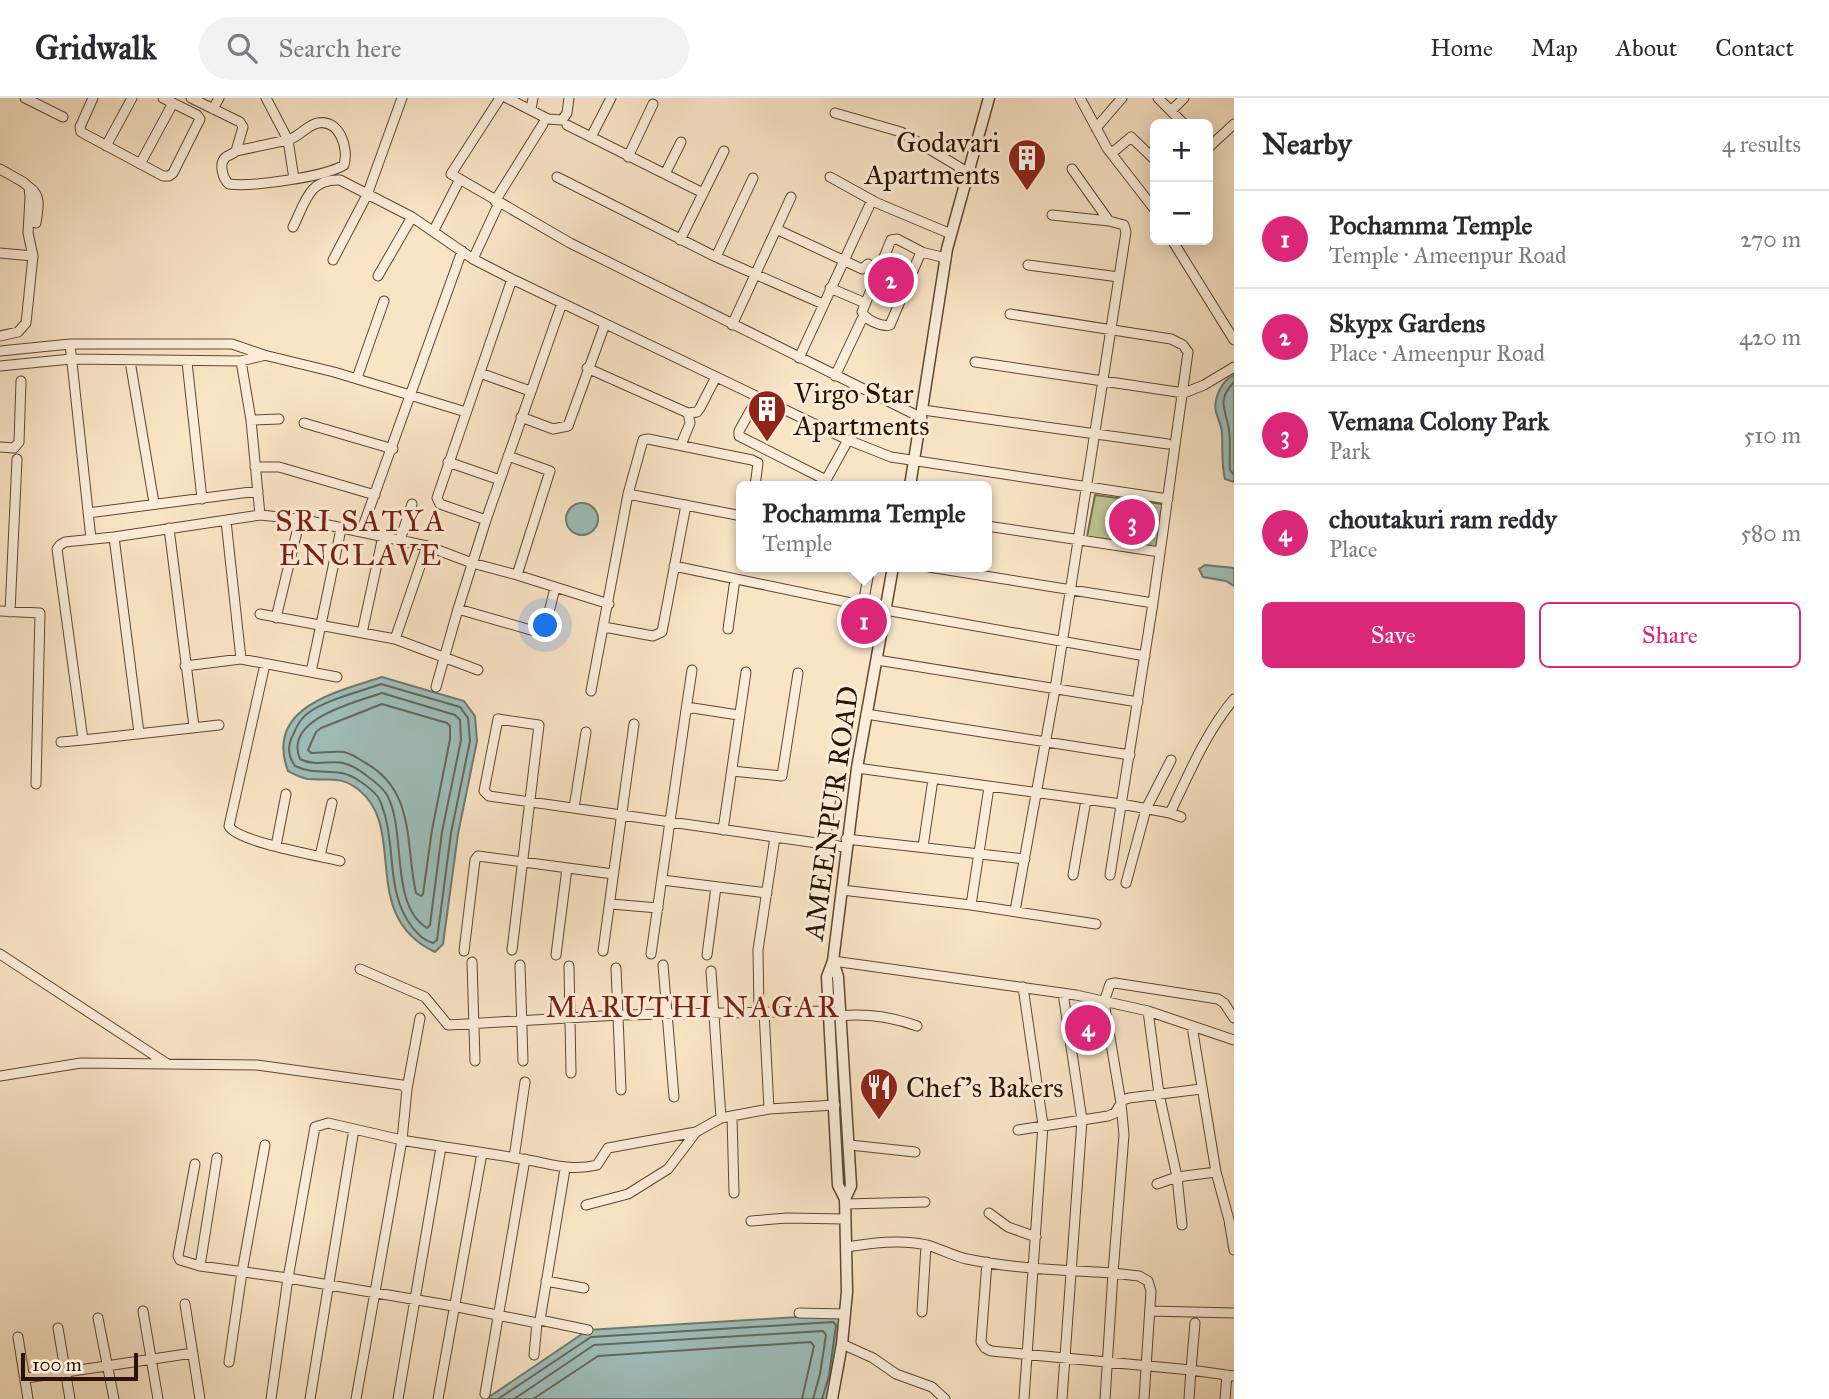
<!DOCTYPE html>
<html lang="en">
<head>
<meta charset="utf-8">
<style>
	body { margin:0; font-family:"IM FELL Great Primer",serif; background:#f2f2f3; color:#2b2b33 }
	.controls { position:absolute; right:21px; top:21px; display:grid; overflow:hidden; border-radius:10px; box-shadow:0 4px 18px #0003 }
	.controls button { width:63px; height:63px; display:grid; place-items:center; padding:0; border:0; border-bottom:2px solid #e1e1e2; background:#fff; color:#2b2b33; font:35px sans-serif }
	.scale { position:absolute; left:21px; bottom:18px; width:117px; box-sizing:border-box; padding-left:7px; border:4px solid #2a1300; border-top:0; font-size:19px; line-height:24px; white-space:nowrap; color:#2a1300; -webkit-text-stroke:5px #fbedda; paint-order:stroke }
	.you { position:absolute; left:546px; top:528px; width:24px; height:24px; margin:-18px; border:5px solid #fff; border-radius:50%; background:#1a73e8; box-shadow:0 0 0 10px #1a73e833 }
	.badge { display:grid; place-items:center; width:46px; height:46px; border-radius:50%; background:#db2777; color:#fff; font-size:23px; font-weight:700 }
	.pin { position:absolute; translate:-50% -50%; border:4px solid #fff; box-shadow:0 2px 7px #0006 }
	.popup { position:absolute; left:736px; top:383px; width:256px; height:91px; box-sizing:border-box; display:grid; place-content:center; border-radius:10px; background:#fff; filter:drop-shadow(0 2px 5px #0005); font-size:23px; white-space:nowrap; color:#7c7c81 }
	.popup b { font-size:26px; color:#2b2b33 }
	.popup::after { content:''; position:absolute; left:50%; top:100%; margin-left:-14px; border:14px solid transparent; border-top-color:#fff }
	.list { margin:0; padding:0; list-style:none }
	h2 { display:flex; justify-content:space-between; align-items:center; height:91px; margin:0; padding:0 28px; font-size:30px }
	h2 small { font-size:23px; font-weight:400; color:#7c7c81 }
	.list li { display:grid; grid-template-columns:46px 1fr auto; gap:21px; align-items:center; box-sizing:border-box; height:98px; padding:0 28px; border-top:2px solid #e1e1e2 }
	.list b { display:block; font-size:26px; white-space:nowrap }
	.list p { margin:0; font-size:23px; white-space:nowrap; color:#7c7c81 }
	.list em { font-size:23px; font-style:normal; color:#7c7c81 }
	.actions { display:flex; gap:14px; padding:21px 28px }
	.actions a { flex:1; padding:16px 0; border:2px solid #db2777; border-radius:10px; text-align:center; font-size:24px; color:#db2777 }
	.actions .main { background:#db2777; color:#fff }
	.icon { flex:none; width:38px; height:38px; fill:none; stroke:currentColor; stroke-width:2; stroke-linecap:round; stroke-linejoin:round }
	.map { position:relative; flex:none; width:1234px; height:1301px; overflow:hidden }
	header { display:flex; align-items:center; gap:42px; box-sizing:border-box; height:98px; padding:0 35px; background:#fff; border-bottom:2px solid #e1e1e2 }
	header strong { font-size:33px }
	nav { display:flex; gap:38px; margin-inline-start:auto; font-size:24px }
	.search { width:490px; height:63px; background:#f2f2f3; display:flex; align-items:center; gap:18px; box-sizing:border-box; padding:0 24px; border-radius:38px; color:#7c7c81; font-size:26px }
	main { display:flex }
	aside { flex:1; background:#fff }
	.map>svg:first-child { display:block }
	.green { fill:#bdc495; stroke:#746c4a; stroke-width:2 }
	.water { fill:#9ebeba; stroke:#707a70; stroke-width:2 }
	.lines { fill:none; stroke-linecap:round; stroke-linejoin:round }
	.shore { stroke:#64685d; stroke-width:2 }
	.minor-casing { stroke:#5e4732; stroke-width:11 }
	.tertiary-casing { stroke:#5e4732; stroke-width:13 }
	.minor { stroke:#fbedda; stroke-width:9 }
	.tertiary { stroke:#fbedda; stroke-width:10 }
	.labels { text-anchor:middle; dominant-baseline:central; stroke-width:6; stroke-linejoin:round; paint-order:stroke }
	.poi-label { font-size:28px; fill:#2a1300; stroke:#fbedda; text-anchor:start }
	.street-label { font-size:28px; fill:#2a1300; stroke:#fbedda }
	.neighbourhood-label { font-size:30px; letter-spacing:2px; fill:#7a1f14; stroke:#fbedda }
</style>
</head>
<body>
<header>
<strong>Gridwalk</strong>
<div class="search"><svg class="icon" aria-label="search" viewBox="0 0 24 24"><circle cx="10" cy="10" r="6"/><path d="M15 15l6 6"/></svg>Search here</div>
<nav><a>Home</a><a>Map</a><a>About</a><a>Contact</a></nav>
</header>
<main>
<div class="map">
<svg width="1234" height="1301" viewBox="0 0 1234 1301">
	<rect width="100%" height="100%" fill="#f9e4c6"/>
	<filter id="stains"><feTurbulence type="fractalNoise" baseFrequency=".00286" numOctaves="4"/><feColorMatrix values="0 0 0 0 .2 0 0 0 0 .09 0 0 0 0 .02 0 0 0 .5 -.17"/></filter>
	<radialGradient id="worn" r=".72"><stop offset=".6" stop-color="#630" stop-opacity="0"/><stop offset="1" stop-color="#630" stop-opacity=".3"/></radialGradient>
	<path class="green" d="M1095,397L1163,406L1159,451L1087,439Z"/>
	<path class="water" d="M1234,277V384L1225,381C1221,366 1223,351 1222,336C1222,328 1218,322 1216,314C1213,301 1222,282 1234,277Z
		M566 421a16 16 0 1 1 32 0a16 16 0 1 1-32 0Z
		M1205,467L1234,470V488L1226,483L1203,479L1199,471Z
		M382,579L464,603L475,618L477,643L458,736L443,846L435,854C358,818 408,731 359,692C340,677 329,683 308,681C301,680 294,676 288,673C264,609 337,594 382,579Z
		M845,1216L828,1301H486L588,1232Z"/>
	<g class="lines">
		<path class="shore" d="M1234,284C1216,303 1226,311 1229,332C1231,345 1229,359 1230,372L1234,377
			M381,586L460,609L468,620L470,643L451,735L437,842L433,845C423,842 419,837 412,829C386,795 396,752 384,714C382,709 381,703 378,699C374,694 367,688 361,684C337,666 321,680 295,668C288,658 287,648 293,637C295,633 297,627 301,622C314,604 360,594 381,586Z
			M382,595L455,617L460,622L461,642L442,734L430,827L427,830C389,807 407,733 387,697C383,690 374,683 367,678C361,673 351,667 343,665C329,662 315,669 300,661C283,621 356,604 382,595Z
			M382,606L447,625L450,628V641L432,732L423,796L421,798L416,795C405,746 416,692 364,664C358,660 352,656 344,654C334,653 322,655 311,655L308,652L316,634L321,630Z
			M498,1301L591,1239L833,1224L836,1227L829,1278L822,1301
			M514,1301L594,1247L823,1233L826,1237L820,1276L813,1301
			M533,1301L598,1258L811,1244L814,1248L802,1301"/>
		<defs>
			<path id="minor" d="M25,0L63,19
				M93,0L80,29L81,34L163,78H169L173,75L200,21L197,17L163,0
				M191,0L240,24L243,29L236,53C233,56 229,57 226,59C218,65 223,81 229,86C251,89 325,79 344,67C349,51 340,21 318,25C307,27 299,39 288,42L266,0
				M500,0L451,76L570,145L922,320
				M507,0L548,21L562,22L567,15L569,0
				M611,0L591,39L703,95
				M1080,0L1107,50L1155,112
				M1158,0L1184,26
				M213,11L219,0
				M531,11L533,0
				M1171,13L1184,0
				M835,15L901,34L969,75
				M567,27L591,39
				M1096,30L1122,0
				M106,48L132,0
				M1208,50L1234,26
				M236,53L288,42L294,81
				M1112,55L1131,39L1155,62
				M628,59L653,6
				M140,66L173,5
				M0,71L23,84L29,89L30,99L28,135L33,158L26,225L18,234L0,238
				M1072,71L1109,123
				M665,76L681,44
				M557,79L716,159L823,206
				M830,79L877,105L951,136
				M29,89C42,98 38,110 36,125
				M495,103L543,26
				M293,129C305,105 309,80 340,82L412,119L473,161L512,181L848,342L891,359L1168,401
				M776,131L862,171L868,166
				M434,132L460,81
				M680,142L724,53
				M1172,142L1234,242
				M922,154L897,141L891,142L862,214C866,222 881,229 890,227L921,154L946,160
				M0,155L33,158
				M716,159L753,80
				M473,161L499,105
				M333,162L367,97L402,0
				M1028,167L1119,179
				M378,178L412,119
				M830,190L865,205
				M1010,216L1171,241L1183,247L1188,254L1153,505L1110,777
				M732,227L791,99
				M70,246L91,441
				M0,253L70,246H232L264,257L334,274L466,314
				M799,260L872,102
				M130,263L154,405
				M241,263L251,322
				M187,264L202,401
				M975,264L1184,295L1204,287L1234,269
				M0,268L71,261L241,263L262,258
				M587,270L688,315L697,314L700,310L716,279
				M480,275L530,293
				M835,278L862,221
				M357,280L384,203
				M758,299L739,333V338L826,382L848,342
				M923,312L1168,346
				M521,319L553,331L568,328L605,226
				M304,325L393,351
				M681,347L690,325L688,315
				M0,349L14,350L19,344L21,283
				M508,358L550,373L517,477
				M448,364L500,382
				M255,369H279L375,397
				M628,396L742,418
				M88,415L258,393
				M260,417L251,322L279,321
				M486,422L440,406L437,400L512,181
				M226,423L241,561
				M987,428L1160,454
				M169,430L194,629
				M361,434L462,153
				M400,442L412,406
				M674,468L885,512L1145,558
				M929,469L1153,505
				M863,506L870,469
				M458,511L538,534L545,530L555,490
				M0,513L40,515L36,686
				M10,514L17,361
				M260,516L395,541L478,572
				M276,520L300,421
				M604,529L653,538L662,534L686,407
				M728,531L735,481
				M362,535L383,438
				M395,541L427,448
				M877,562L1138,604
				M265,566L229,728C237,744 320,758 340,763
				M185,568L241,561L337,579
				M311,574L341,431
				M436,589L458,511L486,422L562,205
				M591,593L628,396L643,342L648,341L752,362L758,365L755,388
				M686,612L692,572
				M866,616L1130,657
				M139,635L114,439L260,417L300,421L427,448L472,465L517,477L609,506
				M83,642L219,627
				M61,644L83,642L57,451L60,447L65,444L114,439
				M857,670L1121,706L1170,715L1181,719
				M732,673L782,678L798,575
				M574,710L586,634
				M1170,715C1189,676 1206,634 1234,601
				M723,732L746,574
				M846,741L1025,761
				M825,746L832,690
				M276,748L286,696
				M923,749L933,681
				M320,758L332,705
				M1073,777L1086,702
				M662,782L767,795
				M1126,785L1146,711L1171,662
				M842,792L971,807L1096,826
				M611,806L658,810
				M971,807L989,689
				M1015,813L1055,591L1126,134L1124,127L1109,123L1052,117
				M512,852C521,777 530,702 539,627L498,621L484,693L489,698C608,715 727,732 845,749
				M464,853L475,762L478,758L613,776
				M603,853L634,626
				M0,856L166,965
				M651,856L686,612L693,610L738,617
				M556,857L567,770
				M707,857L716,789
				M833,863L1076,897L1148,913L1234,942
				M472,864L475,963
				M520,867L523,963
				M663,867L674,999
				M569,868L571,975
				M616,870L621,992
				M360,871L425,899L448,927L619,917L829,913
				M711,873L721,1020
				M1023,889L1043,1027L1024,1301
				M759,913L758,852L775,739
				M764,913L769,1011
				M1148,913L1159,996L1177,1079L1182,1127
				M840,918C867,915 892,919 917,928
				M1192,928L1216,1074L1229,1122L1234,1152
				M0,978L81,965L257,967L402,987L407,991L402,1042C442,1049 482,1054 522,1061C549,1065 570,1074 597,1067L608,1050L696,1034L721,1020L769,1011L835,1007
				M407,991L420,920
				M732,1018L734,1095
				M1018,1032L1108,1018L1115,1015L1123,1002L1129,1000L1201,991
				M850,1047L915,1054
				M514,1060L525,984
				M195,1066L178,1158L180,1162L200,1168L288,1180L315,1029L328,1025L402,1042L356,1301
				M1157,1086L1177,1079L1216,1074
				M845,1106L925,1104
				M586,1107L628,1096L668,1071L696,1034
				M989,1115L1008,1129L1036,1139
				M751,1123L787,1120L845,1121
				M846,1149C873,1145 900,1141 927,1147C941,1151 953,1158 967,1161C1015,1171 1064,1172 1113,1175L1124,1037L1121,1005L1104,904L1110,886L1115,885L1218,901L1224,905L1234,920
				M987,1164L981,1244L985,1250L991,1253L1191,1272L1195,1225
				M200,1168L217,1060
				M546,1183L584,1190
				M185,1206L200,1301
				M143,1213L158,1301
				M1150,1213L1234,1215
				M922,1214L926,1147
				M799,1215L845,1216
				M98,1220L114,1301
				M540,1222L588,1232
				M58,1230L70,1301
				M18,1239L28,1301
				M842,1246L873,1260L896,1276L932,1289L945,1301
				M534,1257L537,1225
				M229,1264L242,1174L265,1047
				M26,1280L193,1255
				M485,1296L525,1061
				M271,1301L288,1180L453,1208L537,1225L540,1222L565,1071
				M310,1301L354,1031
				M398,1301L441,1049
				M438,1301L482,1055
				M1062,1301L1082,1022L1063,895
				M1105,1301L1113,1175L1139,1178L1148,1183L1151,1193L1144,1301
				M1189,1301L1191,1272L1234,1278
				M1225,1301L1227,1277"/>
			<path id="tertiary" d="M910,388L947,151L989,0
				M833,863L827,879L838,1087L845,1101
				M832,1301L842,1246L847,1194L845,1101L851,1088L838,879L833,863L857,670L893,469"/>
		</defs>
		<use href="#minor" class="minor-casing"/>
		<use href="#tertiary" class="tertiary-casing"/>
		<use href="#minor" class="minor"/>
		<use href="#tertiary" class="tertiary"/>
	</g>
	<defs>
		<symbol id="building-pin" viewBox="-11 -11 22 30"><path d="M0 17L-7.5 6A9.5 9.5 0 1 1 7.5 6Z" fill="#8f2418" stroke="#fbedda"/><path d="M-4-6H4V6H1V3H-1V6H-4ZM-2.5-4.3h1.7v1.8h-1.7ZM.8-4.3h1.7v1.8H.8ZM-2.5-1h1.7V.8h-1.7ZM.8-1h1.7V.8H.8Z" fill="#fff"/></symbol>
		<symbol id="restaurant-pin" viewBox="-11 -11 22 30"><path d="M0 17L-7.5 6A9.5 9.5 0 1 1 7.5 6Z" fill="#8f2418" stroke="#fbedda"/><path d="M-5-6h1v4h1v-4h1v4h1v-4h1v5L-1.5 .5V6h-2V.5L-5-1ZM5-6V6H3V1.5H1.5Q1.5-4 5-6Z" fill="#fff"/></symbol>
	</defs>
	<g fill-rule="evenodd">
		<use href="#building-pin" x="1005" y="38" width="44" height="60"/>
		<use href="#building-pin" x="745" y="289" width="44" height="60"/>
		<use href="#restaurant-pin" x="857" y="967" width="44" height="60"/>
	</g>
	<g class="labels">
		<g class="poi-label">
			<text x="1000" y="44" text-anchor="end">Godavari<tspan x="1000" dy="32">Apartments</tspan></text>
			<text x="794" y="295">Virgo Star<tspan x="794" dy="32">Apartments</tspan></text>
			<text x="906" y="989">Chef's Bakers</text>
		</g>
		<g class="street-label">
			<text transform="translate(831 715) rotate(-82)">AMEENPUR ROAD</text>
		</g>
		<g class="neighbourhood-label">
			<text x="361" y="423">SRI SATYA<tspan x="361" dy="34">ENCLAVE</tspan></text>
			<text x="693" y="909">MARUTHI NAGAR</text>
		</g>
	</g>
	<rect width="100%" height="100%" filter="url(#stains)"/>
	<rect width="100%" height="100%" fill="url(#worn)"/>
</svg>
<div class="controls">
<button>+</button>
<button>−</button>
</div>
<div class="scale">100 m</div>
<div class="you"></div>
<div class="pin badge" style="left:864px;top:523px">1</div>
<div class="popup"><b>Pochamma Temple</b>Temple</div>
<div class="pin badge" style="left:891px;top:182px">2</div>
<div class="pin badge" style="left:1132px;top:424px">3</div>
<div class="pin badge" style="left:1088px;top:930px">4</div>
</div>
<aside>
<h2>Nearby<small>4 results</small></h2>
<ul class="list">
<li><span class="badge">1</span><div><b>Pochamma Temple</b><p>Temple · Ameenpur Road</p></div><em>270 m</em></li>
<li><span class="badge">2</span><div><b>Skypx Gardens</b><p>Place · Ameenpur Road</p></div><em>420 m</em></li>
<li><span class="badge">3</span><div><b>Vemana Colony Park</b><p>Park</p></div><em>510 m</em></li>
<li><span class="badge">4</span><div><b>choutakuri ram reddy</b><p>Place</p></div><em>580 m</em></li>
</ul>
<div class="actions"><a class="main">Save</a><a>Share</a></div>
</aside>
</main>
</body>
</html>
